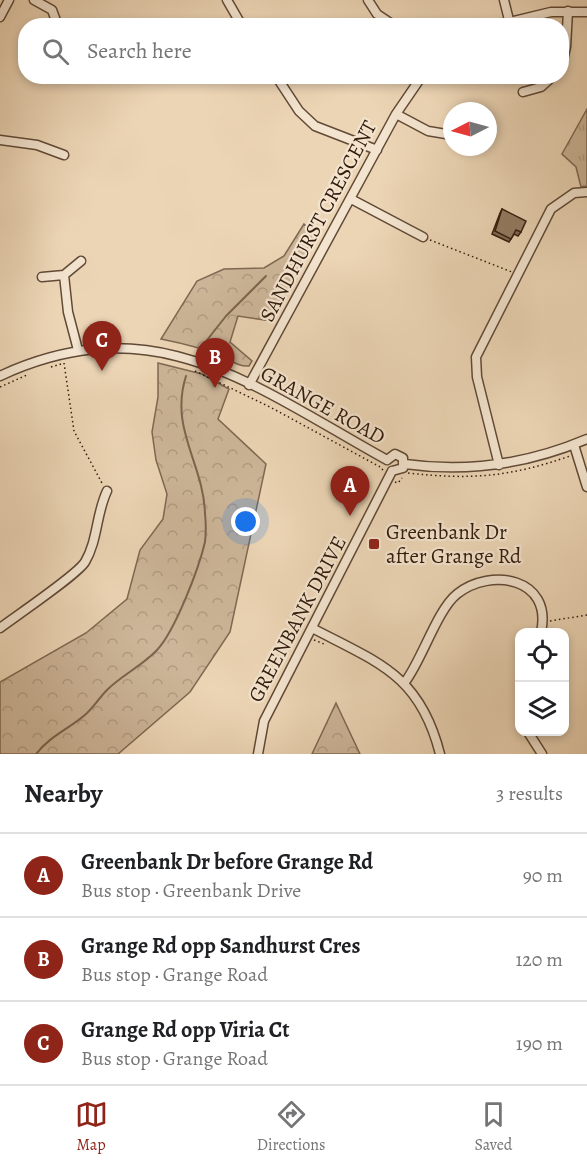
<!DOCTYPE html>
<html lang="en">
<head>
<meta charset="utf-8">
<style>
	body { margin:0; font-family:Alegreya,serif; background:#f6f6f6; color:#202124 }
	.controls { position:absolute; right:18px; bottom:18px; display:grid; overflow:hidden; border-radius:12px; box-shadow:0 3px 9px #0003 }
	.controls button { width:54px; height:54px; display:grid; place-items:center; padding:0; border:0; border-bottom:2px solid #e0e0e0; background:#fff; color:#202124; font:30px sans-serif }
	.compass { position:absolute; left:443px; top:102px; width:54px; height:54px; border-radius:50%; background:#fff; box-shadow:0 3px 9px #0003; rotate:264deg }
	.you { position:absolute; left:246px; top:522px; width:21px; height:21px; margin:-15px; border:4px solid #fff; border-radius:50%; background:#1a73e8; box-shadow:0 0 0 9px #1a73e833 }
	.badge { display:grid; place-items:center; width:39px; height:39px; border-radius:50%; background:#8f2418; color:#fff; font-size:20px; font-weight:700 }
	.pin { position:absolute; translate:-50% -50px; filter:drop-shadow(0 2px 3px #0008) }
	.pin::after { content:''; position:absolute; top:32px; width:21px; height:18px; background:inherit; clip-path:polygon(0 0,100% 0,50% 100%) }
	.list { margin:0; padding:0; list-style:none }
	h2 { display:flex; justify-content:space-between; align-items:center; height:78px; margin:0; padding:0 24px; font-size:26px }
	h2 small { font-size:20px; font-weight:400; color:#757577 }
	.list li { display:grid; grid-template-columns:39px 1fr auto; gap:18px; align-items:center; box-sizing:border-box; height:84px; padding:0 24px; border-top:2px solid #e0e0e0 }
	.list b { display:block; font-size:22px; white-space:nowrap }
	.list p { margin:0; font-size:20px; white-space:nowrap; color:#757577 }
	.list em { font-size:20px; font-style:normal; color:#757577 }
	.icon { flex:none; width:33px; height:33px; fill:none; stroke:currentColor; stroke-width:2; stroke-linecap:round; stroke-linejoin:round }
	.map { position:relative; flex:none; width:587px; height:754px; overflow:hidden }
	.search { position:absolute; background:#fff; box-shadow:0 3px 9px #0003; left:18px; right:18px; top:18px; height:66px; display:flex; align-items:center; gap:15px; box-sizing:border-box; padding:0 21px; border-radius:24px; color:#757577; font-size:22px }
	.sheet { height:330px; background:#fff }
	nav { display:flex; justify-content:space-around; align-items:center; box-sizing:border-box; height:84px; border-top:2px solid #e0e0e0; background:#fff; font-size:16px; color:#757577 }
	nav a { display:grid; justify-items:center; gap:3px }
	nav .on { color:#8f2418 }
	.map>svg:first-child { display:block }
	.forest { fill:url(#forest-crowns); stroke:#7f6852; stroke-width:1.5 }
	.park { fill:url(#park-tufts); stroke:#7f6852; stroke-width:1.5 }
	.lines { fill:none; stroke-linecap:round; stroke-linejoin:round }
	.stream { stroke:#7c644e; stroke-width:2 }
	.minor-casing { stroke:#604936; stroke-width:11 }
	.path { stroke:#321a0b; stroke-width:1.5; stroke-dasharray:1.5 3; stroke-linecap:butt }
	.minor { stroke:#f3e4cf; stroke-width:8 }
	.wall { fill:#7e6a55; stroke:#321a0b; stroke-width:1.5 }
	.building { fill:#937b63; stroke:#321a0b; stroke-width:1.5 }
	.poi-dot { fill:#8f2418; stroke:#f3e4cf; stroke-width:2 }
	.labels { text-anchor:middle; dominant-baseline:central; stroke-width:4.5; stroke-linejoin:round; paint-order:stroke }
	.street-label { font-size:21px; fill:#321a0b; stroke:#f3e4cf }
	.poi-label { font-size:21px; fill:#321a0b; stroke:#f3e4cf; text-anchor:start }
</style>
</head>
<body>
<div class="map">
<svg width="587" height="754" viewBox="0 0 587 754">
	<defs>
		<pattern id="forest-crowns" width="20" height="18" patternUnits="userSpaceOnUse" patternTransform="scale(1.5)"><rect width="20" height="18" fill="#ccb598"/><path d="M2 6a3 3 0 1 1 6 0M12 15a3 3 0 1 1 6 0" fill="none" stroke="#b09b82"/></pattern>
		<pattern id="park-tufts" width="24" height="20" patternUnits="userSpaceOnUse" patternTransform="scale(1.5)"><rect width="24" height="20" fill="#ccb598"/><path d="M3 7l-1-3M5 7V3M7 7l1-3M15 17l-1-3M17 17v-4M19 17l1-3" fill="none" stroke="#b09b82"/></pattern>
	</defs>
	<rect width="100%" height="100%" fill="#ecd5b5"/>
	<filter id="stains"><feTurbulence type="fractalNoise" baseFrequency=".00333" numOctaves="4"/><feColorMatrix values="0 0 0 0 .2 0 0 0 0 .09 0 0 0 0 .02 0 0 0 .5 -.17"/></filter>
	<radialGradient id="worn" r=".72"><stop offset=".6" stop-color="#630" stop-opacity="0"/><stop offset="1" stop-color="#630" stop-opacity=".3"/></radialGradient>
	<path class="forest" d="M304,224L317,235L271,321L238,316L230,342L252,361L249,366C238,367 231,360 222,356C202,348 181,343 161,339L197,281L224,269L264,268L284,256Z
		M158,363L202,374L229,389L218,419L266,464L230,632L190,692L118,754H0V682L86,633L127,599L140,550L163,519L167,494L156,460L152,432L158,397Z
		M336,703L360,754H312Z"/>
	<path class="park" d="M587,109V186L581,187L576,167L562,154Z"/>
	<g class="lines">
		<path class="stream" d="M200,349L226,316L266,276
			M36,754C50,736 69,729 86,714C94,707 99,698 107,690C122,675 142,666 157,650C175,631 199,568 205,542C206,533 206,523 205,514C204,464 169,429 186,376"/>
		<defs>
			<path id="minor" d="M34,0L52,10L58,26
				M227,0L242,26
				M368,0L377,14L395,26
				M504,0L509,20
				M0,17L9,0
				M493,26L551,12H587
				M562,64L566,47L568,11
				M276,76L299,111L315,126L377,150
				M523,92L541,87L553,76
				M396,114L428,131L452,135
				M0,140L37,145L64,155
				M351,199L423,237
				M64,275L81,261
				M42,277L64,275L68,312L78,350
				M0,376C155,304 255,387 387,460
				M249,385L396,114L422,76
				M574,445L587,487
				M387,460L395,454L403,458V468L392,471
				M405,464C468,473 528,464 587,439
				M499,465L477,377L476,357L551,209L574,193L587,192
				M0,628C16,616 77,575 85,562C98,540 96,514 107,491
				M312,628C379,663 420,675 440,754
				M405,682C422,660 437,610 457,594C491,567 553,578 541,632
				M528,732L542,754
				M258,754L264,721L392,471"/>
		</defs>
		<use href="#minor" class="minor-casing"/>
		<path class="path" d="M430,240L512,272
			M64,363L74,431L103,485
			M51,367L61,364
			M195,371L270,407L382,468L383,471
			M0,387L27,375
			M408,473C471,480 510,477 570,456
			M395,482L398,483L402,478
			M550,621L587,615
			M314,640L324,644"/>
		<use href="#minor" class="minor"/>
	</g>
	<path class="wall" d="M502,209L521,232L518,236L514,234L509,242L492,234L500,213Z"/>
	<path class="building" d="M502,209L526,221L521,232L516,230L511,239L495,231Z"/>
	<rect class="poi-dot" x="368" y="538" width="12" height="12" rx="3"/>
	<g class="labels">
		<g class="street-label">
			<text transform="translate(318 221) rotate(-62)">SANDHURST CRESCENT</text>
			<text transform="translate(323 405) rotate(29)">GRANGE ROAD</text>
			<text transform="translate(297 619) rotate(-62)">GREENBANK DRIVE</text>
		</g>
		<g class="poi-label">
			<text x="386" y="532">Greenbank Dr<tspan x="386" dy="24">after Grange Rd</tspan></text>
		</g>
	</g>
	<rect width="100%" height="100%" filter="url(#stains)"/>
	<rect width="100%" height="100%" fill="url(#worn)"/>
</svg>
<div class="controls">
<button><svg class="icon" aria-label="locate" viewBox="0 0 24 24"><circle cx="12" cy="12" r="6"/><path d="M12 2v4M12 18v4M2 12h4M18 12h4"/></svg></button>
<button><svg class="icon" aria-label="layers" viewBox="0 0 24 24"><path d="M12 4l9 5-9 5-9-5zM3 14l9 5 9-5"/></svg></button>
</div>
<svg class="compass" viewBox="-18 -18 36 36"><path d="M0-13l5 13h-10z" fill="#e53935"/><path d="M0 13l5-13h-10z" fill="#757577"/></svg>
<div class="you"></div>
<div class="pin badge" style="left:350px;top:516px">A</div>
<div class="pin badge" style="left:215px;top:388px">B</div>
<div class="pin badge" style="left:102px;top:371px">C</div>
<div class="search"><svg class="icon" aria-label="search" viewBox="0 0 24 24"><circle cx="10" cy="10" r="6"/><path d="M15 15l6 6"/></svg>Search here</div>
</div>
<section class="sheet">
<h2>Nearby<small>3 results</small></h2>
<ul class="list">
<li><span class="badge">A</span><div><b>Greenbank Dr before Grange Rd</b><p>Bus stop · Greenbank Drive</p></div><em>90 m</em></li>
<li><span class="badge">B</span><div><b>Grange Rd opp Sandhurst Cres</b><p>Bus stop · Grange Road</p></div><em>120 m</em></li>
<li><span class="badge">C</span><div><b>Grange Rd opp Viria Ct</b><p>Bus stop · Grange Road</p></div><em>190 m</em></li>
</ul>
</section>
<nav>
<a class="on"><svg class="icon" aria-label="map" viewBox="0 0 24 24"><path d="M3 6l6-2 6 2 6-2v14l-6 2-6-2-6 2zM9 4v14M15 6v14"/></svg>Map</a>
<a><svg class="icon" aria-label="directions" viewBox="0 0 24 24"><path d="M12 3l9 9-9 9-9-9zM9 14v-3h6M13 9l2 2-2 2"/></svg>Directions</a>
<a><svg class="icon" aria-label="saved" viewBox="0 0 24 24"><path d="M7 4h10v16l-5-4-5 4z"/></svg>Saved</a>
</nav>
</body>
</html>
